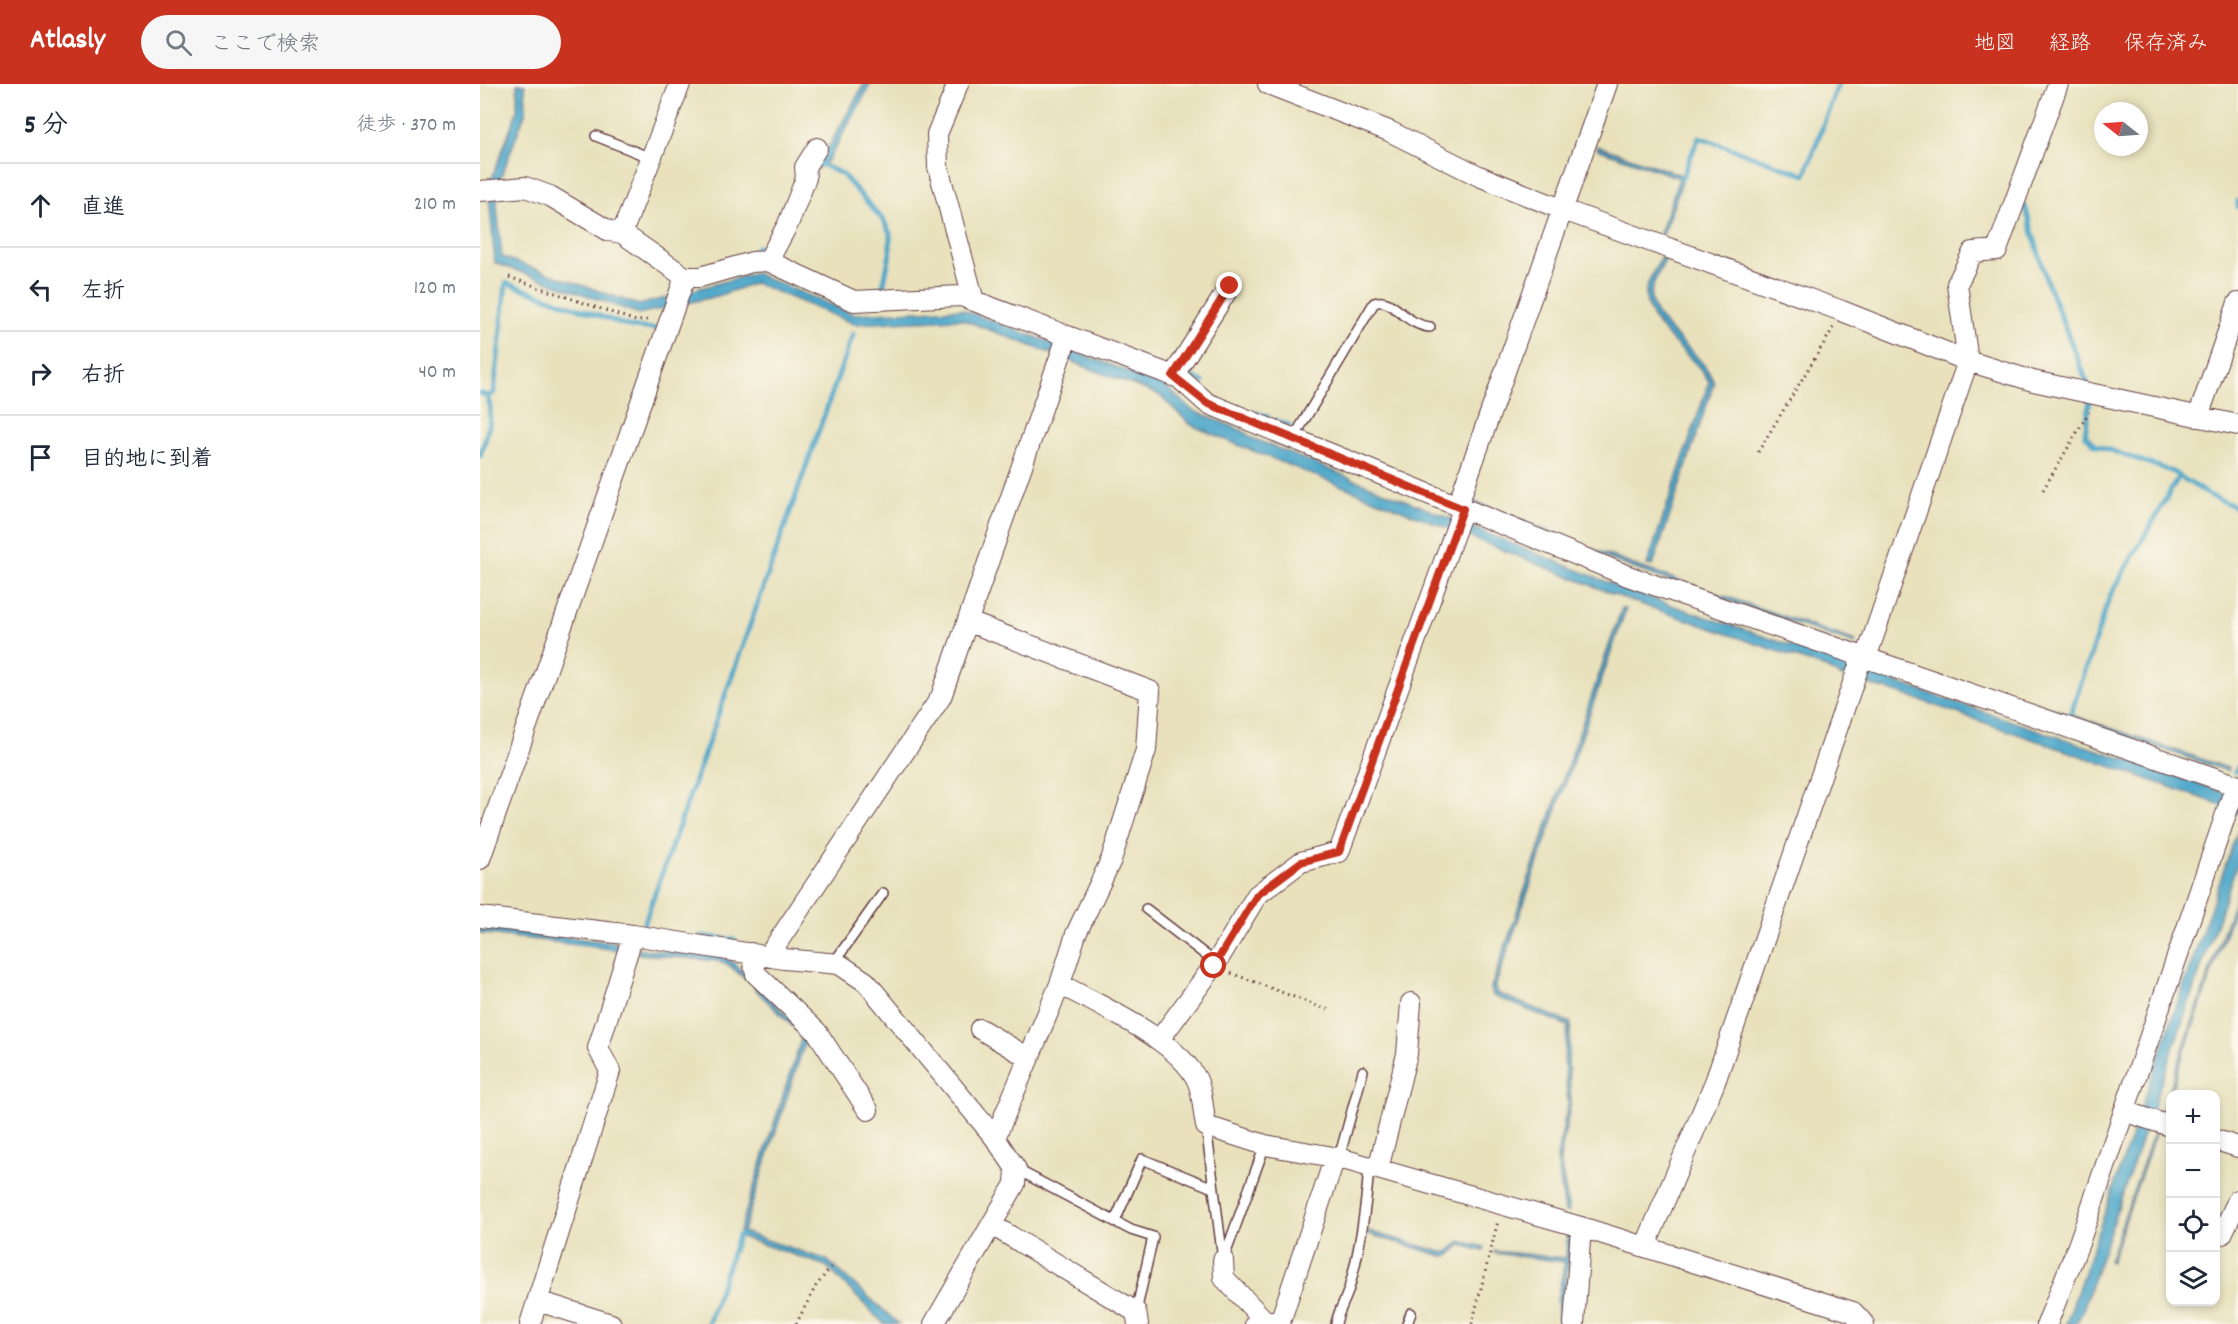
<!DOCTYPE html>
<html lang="ja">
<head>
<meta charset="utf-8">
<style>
	body { margin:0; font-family:Dekko,"Klee One",sans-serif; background:#f6f6f7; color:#1f2937 }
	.controls { position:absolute; right:18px; bottom:18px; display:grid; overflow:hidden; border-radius:12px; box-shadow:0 3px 9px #0003 }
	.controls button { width:54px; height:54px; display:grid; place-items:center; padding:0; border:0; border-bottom:2px solid #e0e1e3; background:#fff; color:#1f2937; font:30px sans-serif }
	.compass { position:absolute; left:1614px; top:18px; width:54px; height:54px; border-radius:50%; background:#fff; box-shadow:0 3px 9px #0003; rotate:287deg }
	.stop { position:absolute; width:18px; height:18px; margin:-14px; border:4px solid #c8321e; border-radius:50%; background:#fff }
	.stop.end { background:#c8321e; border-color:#fff; box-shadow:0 2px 6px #0008 }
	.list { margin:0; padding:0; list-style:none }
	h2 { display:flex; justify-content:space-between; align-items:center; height:78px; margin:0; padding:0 24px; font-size:26px }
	h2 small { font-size:20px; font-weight:400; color:#747a83 }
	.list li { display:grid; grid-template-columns:39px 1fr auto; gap:18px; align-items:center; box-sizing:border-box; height:84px; padding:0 24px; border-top:2px solid #e0e1e3 }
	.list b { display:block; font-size:22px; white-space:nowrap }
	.list em { font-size:20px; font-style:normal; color:#747a83 }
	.icon { flex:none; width:33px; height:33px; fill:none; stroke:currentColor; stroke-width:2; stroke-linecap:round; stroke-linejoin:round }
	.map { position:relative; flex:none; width:1758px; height:1240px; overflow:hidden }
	header { display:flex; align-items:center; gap:36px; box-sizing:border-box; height:84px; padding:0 30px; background:#c8321e; color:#fff }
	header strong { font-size:28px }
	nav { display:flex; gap:33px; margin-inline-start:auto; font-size:21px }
	.search { width:420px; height:54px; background:#f6f6f7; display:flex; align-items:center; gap:15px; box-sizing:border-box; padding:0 21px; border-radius:33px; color:#747a83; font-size:22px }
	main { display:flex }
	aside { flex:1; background:#fff }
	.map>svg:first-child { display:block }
	.water { fill:#4aa5c8; stroke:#4a627a; stroke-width:1.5 }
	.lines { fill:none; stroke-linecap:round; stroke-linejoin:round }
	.stream { stroke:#4aa5c8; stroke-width:5 }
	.service-casing { stroke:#623c41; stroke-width:12 }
	.minor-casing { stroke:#623c41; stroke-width:22 }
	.path { stroke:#623c41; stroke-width:3; stroke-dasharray:1.5 4.5; stroke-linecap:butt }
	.service { stroke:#fff; stroke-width:9 }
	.minor { stroke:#fff; stroke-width:20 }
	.route { stroke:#c8321e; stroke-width:8 }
</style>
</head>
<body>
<header>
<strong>Atlasly</strong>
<div class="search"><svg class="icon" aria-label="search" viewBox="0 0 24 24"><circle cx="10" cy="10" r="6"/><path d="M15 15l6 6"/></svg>ここで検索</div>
<nav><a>地図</a><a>経路</a><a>保存済み</a></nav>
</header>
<main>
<aside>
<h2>5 分<small>徒歩 · 370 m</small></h2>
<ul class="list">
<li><svg class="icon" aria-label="ahead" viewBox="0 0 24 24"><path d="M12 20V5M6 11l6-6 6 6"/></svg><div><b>直進</b></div><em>210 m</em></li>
<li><svg class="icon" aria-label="left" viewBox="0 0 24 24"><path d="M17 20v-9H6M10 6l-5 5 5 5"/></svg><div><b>左折</b></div><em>120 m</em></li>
<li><svg class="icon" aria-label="right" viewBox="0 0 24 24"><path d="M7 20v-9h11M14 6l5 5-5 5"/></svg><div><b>右折</b></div><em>40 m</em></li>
<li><svg class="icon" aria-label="arrive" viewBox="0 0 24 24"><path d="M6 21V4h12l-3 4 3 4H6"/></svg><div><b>目的地に到着</b></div></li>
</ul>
</aside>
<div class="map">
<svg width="1758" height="1240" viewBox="0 0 1758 1240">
	<rect width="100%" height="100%" fill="#fbf7ec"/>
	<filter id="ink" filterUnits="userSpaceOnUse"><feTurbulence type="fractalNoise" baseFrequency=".0167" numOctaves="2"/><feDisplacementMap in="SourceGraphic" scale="12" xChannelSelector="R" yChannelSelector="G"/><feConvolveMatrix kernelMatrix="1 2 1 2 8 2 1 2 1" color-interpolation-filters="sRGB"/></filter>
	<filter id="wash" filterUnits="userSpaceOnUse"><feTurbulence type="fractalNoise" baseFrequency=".008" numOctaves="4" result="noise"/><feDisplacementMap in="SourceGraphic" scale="24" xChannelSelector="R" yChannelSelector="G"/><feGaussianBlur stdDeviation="1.35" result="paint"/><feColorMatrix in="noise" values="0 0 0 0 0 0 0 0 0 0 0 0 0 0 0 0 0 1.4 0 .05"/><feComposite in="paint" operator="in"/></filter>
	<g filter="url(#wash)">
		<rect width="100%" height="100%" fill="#e8e1bc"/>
		<path class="water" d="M37,0H45L46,27L20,96L17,121L22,173L159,221L275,189L373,230L481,225L684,301L712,326L763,347L772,354L1147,506L1348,574L1371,578L1409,596L1758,713V730L1733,718L1425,611L1362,593L1346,584L1143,514L758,361L711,341L679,311L481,235L374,240L275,199L238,212L159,230L15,179L9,113L13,91L37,27Z
			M384,0H390L386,9L349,75L335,87L333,80L344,71Z
			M1118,62L1204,92L1183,151L1180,150L1199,94L1117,65Z
			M1182,173L1186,174C1181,185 1173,197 1171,209C1168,240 1224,267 1234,299L1173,482L1167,481L1229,298C1215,270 1162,242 1166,207C1168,195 1176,183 1182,173Z
			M991,416L1151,480L1376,557L1375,560L1152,484L990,419Z
			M1142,524L1146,525L1015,903L1017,909L1091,939L1088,978L1091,1018L1080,1075L1089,1128H1085L1077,1074L1088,1019L1084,974L1088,942L1013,912L1011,904Z
			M1510,603L1748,684L1747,687L1509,606Z
			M1758,745V777L1601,1231L1596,1240H1586Z
			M1758,805V813L1684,1027L1682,1026Z
			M0,843L138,859L139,864L137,866L0,849Z
			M158,865L240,872L250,876L269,893L266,896L249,881L239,877L158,870Z
			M277,901L327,952L263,1148L347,1176L419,1240H404L346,1182L258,1152L322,952L274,904Z
			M1675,1045H1677L1631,1178L1629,1177Z
			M889,1147L962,1168H968L980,1157L1005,1163L1003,1167L981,1161L969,1172H962L888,1150Z
			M1088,1149L1093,1150C1090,1181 1081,1209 1083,1240H1079L1077,1216L1085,1178L1014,1169V1167L1086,1174Z"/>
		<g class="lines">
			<path class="stream" d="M338,79L362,90L404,137L410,149V170L402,207
				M1201,96L1219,53L1325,91L1358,0
				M1758,117V123
				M1541,121L1545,122L1567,198L1610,306
				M273,167L278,163
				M709,291L723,298
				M0,309L7,312C15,331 6,354 0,372
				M7,312L14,309L26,199L151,243L179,245
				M1610,315L1605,351L1615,361L1691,387L1729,411L1758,424
				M777,329L788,333
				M797,337L809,341
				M1590,632L1630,512L1699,392
				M1755,688L1758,683
				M162,846L373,250
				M221,852L255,856
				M1684,1027L1690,1031
				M228,1240L258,1152L261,1151"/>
		</g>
	</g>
	<g filter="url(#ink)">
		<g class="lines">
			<defs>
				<path id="service" d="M116,52L171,74
					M813,355L894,219C912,211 924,241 950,243
					M666,825L736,879
					M353,880L403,809
					M726,1042L743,1176
					M859,1074L883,987
					M536,1085L651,1146L673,1153L656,1228
					M635,1137L662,1075L733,1104
					M744,1174L785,1061
					M856,1240C858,1226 867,1215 870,1201C881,1161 886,1123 889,1083
					M927,1240L931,1229"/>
				<path id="minor" d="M478,0L457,50L458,83L494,217
					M788,0L909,47L999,92L1081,125L1362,227L1488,277L1553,297L1758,341
					M0,107L45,103L70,112L129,147L142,149L205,193H220L272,178L288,177L374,217L481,212L699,294L727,319L1148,492L1758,702
					M142,149L200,0
					M288,177L308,140L326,94L325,83L337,64
					M693,292L750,202
					M1718,333L1758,219
					M977,423L1127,0
					M489,538L670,607L666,666L631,776L596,850L580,900L515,1054
					M1386,574L1488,277L1477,200L1493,168L1517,166L1578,0
					M0,775L205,193
					M0,833L153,851L304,875L359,880L386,898L515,1054L536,1085L535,1100L454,1240
					M271,869L276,890L337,948L388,1026
					M289,871L461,613L587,253
					M580,900C619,922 697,955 717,996C723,1009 723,1028 726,1042L785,1061L859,1074L1101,1143L1373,1228L1384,1240
					M500,945L547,973
					M679,956L736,879L777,811L821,778L859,768L983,425
					M1644,1027L1690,1042
					M1736,1056L1758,1063
					M898,1085L927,970L931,919
					M512,1141L656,1228L658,1240
					M1742,1150L1758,1116
					M1165,1163L1235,998L1382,573
					M743,1176L744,1194L786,1238
					M58,1217L131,1240
					M50,1240L130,987L118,964L153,851
					M775,1240L801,1235L855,1073
					M1094,1240L1101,1143
					M1567,1240L1599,1159L1756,701"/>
			</defs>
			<use href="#service" class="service-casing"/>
			<use href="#minor" class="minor-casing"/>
			<path class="path" d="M29,193L156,237L170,236
				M1278,368L1355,241
				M1563,406L1609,328
				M751,889L851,927
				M316,1240L336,1202L354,1179
				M992,1240L1018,1137"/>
			<use href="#service" class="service"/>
			<use href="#minor" class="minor"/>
		</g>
	</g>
	<g class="lines" filter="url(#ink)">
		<path class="route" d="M734,882L777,811L821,778L859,768L983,425L727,319L693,292L750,202"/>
	</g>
</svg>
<div class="controls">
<button>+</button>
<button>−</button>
<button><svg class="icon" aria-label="locate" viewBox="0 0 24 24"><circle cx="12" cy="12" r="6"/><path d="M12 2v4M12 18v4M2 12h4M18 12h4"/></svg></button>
<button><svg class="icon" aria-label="layers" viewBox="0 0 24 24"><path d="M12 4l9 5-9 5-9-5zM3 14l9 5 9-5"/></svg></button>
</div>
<svg class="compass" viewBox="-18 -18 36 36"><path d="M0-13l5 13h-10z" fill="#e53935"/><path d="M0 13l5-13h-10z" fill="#747a83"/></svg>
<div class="stop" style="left:734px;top:882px"></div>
<div class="stop end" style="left:750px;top:202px"></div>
</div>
</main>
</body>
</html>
